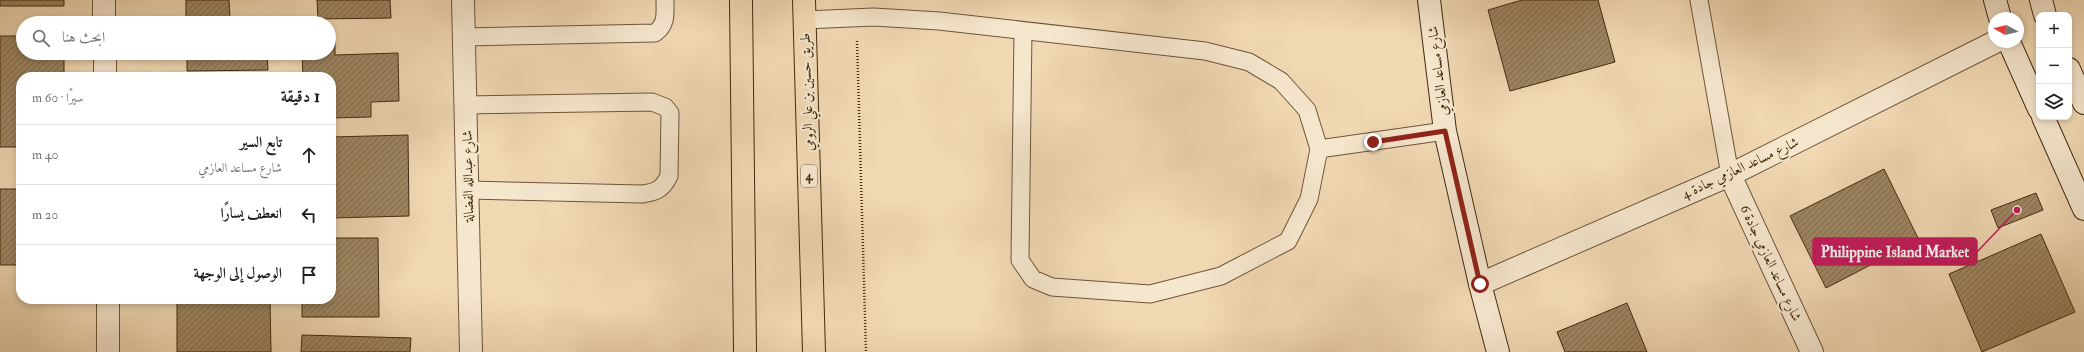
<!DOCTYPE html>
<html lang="ar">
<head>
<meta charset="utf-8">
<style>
	body { margin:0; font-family:"IM FELL Double Pica",Amiri,serif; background:#f6f6f6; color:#202124; direction:rtl }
	.controls { position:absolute; right:12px; top:12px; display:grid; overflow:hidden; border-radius:8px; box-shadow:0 2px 6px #0003 }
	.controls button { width:36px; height:36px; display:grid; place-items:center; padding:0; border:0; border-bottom:1px solid #e0e0e0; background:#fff; color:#202124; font:20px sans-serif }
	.compass { position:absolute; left:1988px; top:12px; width:36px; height:36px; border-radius:50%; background:#fff; box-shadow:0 2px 6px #0003; rotate:278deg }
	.stop { position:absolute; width:12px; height:12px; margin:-9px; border:3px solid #8f2418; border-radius:50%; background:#fff }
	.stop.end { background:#8f2418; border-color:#fff; box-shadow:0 1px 4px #0008 }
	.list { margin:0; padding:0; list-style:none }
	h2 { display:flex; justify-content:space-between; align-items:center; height:52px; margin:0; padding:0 16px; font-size:17px }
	h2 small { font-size:13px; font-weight:400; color:#757577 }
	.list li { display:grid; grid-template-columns:26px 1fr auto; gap:12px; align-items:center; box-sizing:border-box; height:60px; padding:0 16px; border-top:1px solid #e0e0e0 }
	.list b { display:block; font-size:15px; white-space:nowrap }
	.list p { margin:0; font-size:13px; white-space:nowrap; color:#757577 }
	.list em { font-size:13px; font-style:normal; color:#757577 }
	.icon { flex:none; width:22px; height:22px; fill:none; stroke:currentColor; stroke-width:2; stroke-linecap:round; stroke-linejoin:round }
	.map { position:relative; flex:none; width:2084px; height:352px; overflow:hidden; direction:ltr }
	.search { position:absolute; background:#fff; box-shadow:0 2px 6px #0003; left:16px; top:16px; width:320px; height:44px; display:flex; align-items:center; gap:10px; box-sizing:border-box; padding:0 14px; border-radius:22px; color:#757577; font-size:15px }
	.panel { position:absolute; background:#fff; box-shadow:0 2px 6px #0003; left:16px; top:72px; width:320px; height:232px; border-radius:16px; direction:rtl }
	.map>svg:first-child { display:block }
	.building { fill:url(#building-hatch); stroke:#412b0d }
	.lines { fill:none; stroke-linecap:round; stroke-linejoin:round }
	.lane-casing { stroke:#6d5636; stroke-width:19 }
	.street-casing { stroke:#6d5636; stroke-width:24 }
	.secondary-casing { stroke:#412b0d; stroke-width:24 }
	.highway-casing { stroke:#412b0d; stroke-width:24 }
	.path { stroke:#412b0d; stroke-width:2.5; stroke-dasharray:1 2; stroke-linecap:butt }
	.lane { stroke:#f5e6ce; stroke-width:17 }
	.street { stroke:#f5e6ce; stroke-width:22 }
	.secondary { stroke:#f5e6ce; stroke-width:22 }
	.highway { stroke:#f0d8b3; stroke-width:22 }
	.route { stroke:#8f2418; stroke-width:5 }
	.labels { text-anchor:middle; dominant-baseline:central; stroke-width:4; stroke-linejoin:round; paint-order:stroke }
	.shield { fill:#f5e6ce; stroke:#776347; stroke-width:1 }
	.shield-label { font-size:13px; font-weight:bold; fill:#412b0d }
	.street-label { font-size:14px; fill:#412b0d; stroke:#f5e6ce }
	.leader { fill:none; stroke:#c2185b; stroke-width:1.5 }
	.callout-dot { fill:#c2185b; stroke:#f5e6ce; stroke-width:1.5 }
	.callout { fill:#c2185b; stroke:#c2185b; stroke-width:1.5 }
	.callout-label { font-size:15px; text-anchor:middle; font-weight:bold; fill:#fff }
</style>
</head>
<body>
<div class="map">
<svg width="2084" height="352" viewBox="0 0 2084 352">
	<defs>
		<pattern id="building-hatch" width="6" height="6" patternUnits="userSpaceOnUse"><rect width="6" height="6" fill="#9c8563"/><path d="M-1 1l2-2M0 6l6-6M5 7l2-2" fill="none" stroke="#816d50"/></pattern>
	</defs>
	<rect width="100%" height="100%" fill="#f0d8b3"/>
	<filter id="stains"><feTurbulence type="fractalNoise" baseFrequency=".005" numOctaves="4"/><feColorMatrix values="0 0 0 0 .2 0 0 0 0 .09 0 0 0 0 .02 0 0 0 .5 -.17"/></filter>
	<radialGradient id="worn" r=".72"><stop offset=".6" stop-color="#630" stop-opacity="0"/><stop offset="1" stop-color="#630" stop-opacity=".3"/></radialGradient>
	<path class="building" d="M0,0H64V6H0Z
		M186,0H229L230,18L267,17V23H186Z
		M317,0H390L391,18L318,19Z
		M1522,0H1598L1615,62L1510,91L1488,10Z
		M329,35H335V55L398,53L399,101L371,102V117L331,118V77H303L302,53H329Z
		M0,36H23V53H64V77H21V147H0Z
		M187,53H267L268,70L187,71Z
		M408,135L409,216L331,218V137Z
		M1884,169L1919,240L1826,288L1790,216Z
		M0,189H21V265H0Z
		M2036,193L2043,210L1998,228L1991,210Z
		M2041,234L2075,312L1982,352L1949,274Z
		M331,238H378L379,317H302V299H331Z
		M177,299H270L271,352H177Z
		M1627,303L1647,352H1565L1557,332Z
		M302,335L411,338L410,352H301Z"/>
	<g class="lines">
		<defs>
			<path id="lane" d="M1699,0L1730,175
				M804,20L874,17L939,21L1205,51L1249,62L1281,81L1307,110L1319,149L1309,199L1288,241L1221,276L1150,294L1052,287L1033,279L1020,260L1023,31
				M465,37L655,33C667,24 665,14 665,0
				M466,105L652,102L665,107L670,113L669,176C662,190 656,192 642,194L468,190
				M1319,149L1445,131"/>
			<path id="street" d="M104,0V23
				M463,0L471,352
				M105,53V77
				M1730,175L1812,352
				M1480,284L1730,175L1995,42
				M108,299V352"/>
			<path id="secondary" d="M1429,0L1445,131L1480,284L1498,352
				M1995,0L2000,18
				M2041,0L2045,15
				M2009,42L2039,109
				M2069,69L2084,103
				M2043,117L2084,209"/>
			<path id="highway" d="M741,0L745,352
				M804,0L814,352"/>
		</defs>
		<use href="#lane" class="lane-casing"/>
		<use href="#street" class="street-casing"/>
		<use href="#secondary" class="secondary-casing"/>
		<use href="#highway" class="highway-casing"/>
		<path class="path" d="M857,41L866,352"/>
		<use href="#lane" class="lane"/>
		<use href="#street" class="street"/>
		<use href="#secondary" class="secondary"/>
		<use href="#highway" class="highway"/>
	</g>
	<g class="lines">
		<path class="route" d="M1373,142L1445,131L1480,284"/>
	</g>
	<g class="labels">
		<rect class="shield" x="801" y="165" width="16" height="22" rx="3"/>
		<g class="shield-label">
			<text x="809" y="176">4</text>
		</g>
		<g class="street-label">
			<text transform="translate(1438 71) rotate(-97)">شارع مساعد العازمي</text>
			<text transform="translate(807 92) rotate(-92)">طريق حسين بن علي الرومي</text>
			<text transform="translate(1740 168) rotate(-25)">شارع مساعد العازمي جادة 4</text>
			<text transform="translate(468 176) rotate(-91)">شارع عبدالله الفضالة</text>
			<text transform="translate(1771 263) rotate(65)">شارع مساعد العازمي جادة 6</text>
		</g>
	</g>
	<path class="leader" d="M2017 210L1977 252"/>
	<circle class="callout-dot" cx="2017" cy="210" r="4"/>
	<rect class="callout" x="1813" y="238" width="164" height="27" rx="4"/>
	<g class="callout-label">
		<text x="1895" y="257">Philippine Island Market</text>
	</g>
	<rect width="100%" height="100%" filter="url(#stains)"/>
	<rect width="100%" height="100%" fill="url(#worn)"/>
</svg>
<div class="controls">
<button>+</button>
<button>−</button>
<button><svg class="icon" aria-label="layers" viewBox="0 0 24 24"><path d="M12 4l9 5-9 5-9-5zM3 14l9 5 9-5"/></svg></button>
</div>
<svg class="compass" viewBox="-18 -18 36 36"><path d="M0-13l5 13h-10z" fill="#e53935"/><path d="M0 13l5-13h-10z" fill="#757577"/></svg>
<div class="stop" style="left:1480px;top:284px"></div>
<div class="stop end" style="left:1373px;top:142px"></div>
<div class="search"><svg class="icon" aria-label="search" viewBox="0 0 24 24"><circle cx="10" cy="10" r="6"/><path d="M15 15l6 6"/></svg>ابحث هنا</div>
<section class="panel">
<h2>1 دقيقة<small>سيرًا · 60 m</small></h2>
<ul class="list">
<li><svg class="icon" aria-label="ahead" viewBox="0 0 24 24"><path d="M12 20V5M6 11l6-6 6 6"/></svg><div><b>تابع السير</b><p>شارع مساعد العازمي</p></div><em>40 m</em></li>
<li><svg class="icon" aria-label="left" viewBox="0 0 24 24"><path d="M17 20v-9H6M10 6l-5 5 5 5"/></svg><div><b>انعطف يسارًا</b></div><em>20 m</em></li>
<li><svg class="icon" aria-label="arrive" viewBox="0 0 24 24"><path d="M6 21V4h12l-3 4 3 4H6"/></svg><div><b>الوصول إلى الوجهة</b></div></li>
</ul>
</section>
</div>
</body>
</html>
